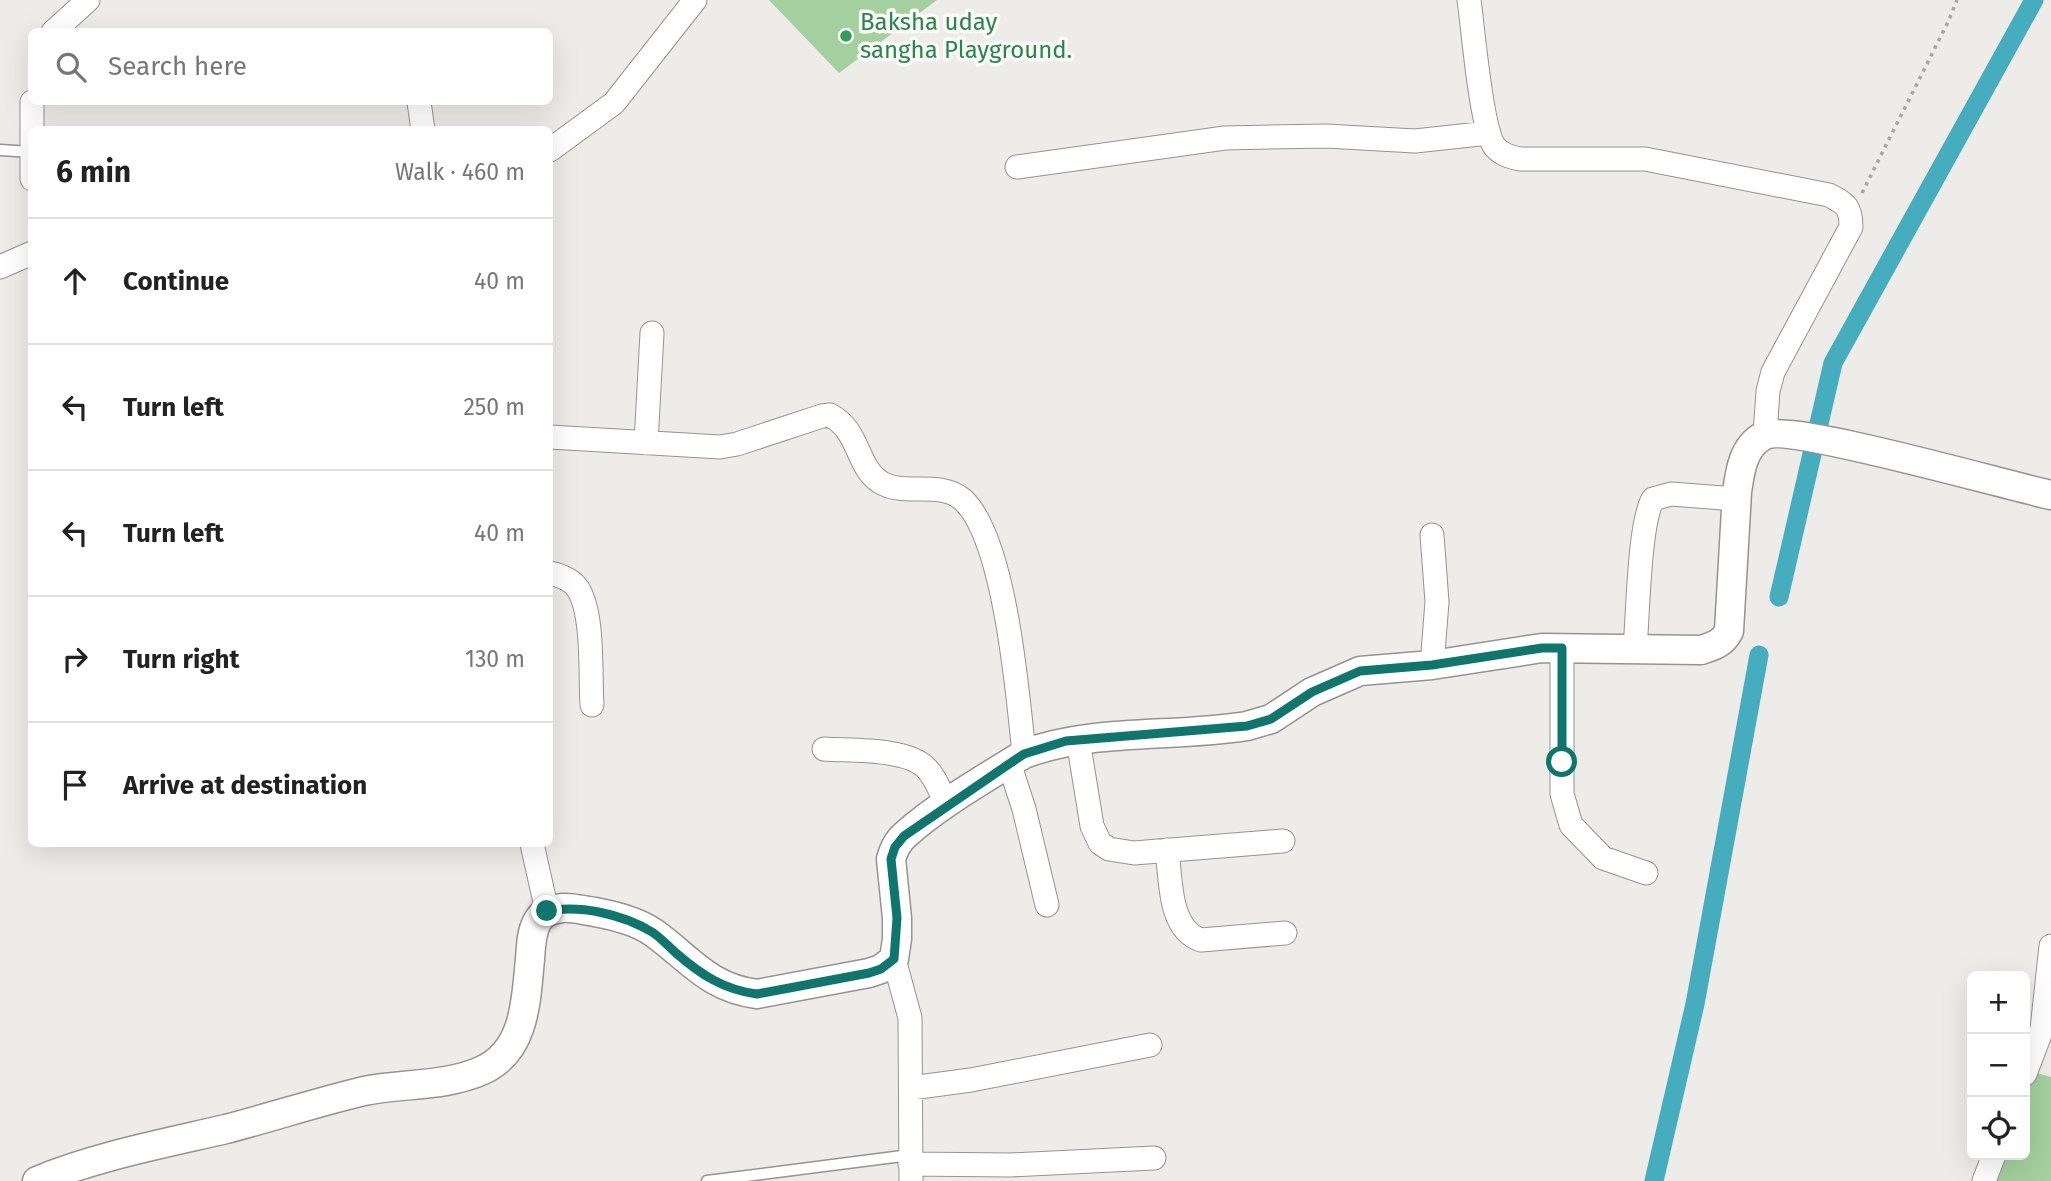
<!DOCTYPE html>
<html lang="en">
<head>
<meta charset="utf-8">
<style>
	body { margin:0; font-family:"Fira Sans",sans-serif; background:#f2f2f2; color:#222 }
	.controls { position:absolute; right:21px; bottom:21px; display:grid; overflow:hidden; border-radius:10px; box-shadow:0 7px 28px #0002 }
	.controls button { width:63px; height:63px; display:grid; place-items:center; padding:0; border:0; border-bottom:2px solid #e0e0e0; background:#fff; color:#222; font:35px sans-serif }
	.stop { position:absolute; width:21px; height:21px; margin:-16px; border:5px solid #0f766e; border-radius:50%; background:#fff }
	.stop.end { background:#0f766e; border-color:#fff; box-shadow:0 2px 7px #0008 }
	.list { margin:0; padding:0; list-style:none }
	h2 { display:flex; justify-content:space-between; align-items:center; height:91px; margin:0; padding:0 28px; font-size:30px }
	h2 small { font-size:23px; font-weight:400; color:#767676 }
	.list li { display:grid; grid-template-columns:46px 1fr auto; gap:21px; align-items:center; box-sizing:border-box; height:126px; padding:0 28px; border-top:2px solid #e0e0e0 }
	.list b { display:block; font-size:26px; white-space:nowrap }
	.list em { font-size:23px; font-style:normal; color:#767676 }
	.icon { flex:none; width:38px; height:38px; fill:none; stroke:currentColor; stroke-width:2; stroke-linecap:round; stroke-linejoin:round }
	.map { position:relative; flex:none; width:2051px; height:1181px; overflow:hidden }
	.search { position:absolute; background:#fff; box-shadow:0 7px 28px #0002; left:28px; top:28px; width:525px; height:77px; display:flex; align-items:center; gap:18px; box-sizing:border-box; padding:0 24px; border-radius:10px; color:#767676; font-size:26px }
	.panel { position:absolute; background:#fff; box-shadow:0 7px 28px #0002; left:28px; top:126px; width:525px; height:721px; border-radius:10px }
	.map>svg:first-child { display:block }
	.green { fill:#a3d09e }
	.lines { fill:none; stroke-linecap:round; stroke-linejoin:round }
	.canal { stroke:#45adbd; stroke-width:19 }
	.service-casing { stroke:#959390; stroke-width:13 }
	.minor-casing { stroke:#959390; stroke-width:25 }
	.tertiary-casing { stroke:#959390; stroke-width:31 }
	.path { stroke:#a7a6a3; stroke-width:3.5; stroke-dasharray:3.5 5; stroke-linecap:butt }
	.service { stroke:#fff; stroke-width:10 }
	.minor { stroke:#fff; stroke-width:23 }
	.tertiary { stroke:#fff; stroke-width:28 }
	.route { stroke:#0f766e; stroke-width:9 }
	.leisure-dot { fill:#2e9e5b; stroke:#fcfaf6; stroke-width:2.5 }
	.labels { text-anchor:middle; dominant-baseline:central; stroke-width:7; stroke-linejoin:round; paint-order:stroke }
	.leisure-label { font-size:24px; fill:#27864d; stroke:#fcfaf6; text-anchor:start }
</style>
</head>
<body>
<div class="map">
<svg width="2051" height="1181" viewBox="0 0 2051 1181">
	<rect width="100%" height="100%" fill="#eeece9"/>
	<path class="green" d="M769,0H937L839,73Z
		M2026,1070L2051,1077V1181H1982L1993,1155H2025Z"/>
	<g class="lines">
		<path class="canal" d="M1779,597L1833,363L2034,0
			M1654,1181L1695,1004L1759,655"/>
		<defs>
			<path id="service" d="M0,150L31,152
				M707,1181L910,1155"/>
			<path id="minor" d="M1469,0C1473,27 1481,130 1495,147C1502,155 1511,157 1520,159H1645L1829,195C1846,204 1851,207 1851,227L1773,372L1768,391L1765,434
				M53,32L88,0
				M419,102L423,130
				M550,150L614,103L695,0
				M1017,167L1225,138L1326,136L1415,141L1489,133
				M32,179V102
				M0,267L32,253
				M550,437L720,447L737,444L822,416L830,415C860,431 856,466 880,482C904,497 939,480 962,499C1005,536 1018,696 1024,754
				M646,443L652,333
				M1432,535L1437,602L1432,665
				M550,573C559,575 572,580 578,589C594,614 590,675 592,705
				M1562,648V794L1571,825L1603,858L1646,873
				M1635,648C1638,615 1639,523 1653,499L1671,494L1736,499
				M1078,740L1092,826L1100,843L1109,849L1134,853L1283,841
				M824,749C852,751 905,748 925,767C935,776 941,793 947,805
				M1009,763L1024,809L1047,905
				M532,844L547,911
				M1167,850C1171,878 1168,929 1201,940L1285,933
				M894,959L910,1018L911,1181
				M2025,1074L2042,1029L2051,946
				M911,1088L971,1080L1150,1045
				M910,1164L1010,1165L1154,1158
				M1984,1181L1994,1155"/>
			<path id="tertiary" d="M37,1181C93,1157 166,1143 226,1129C272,1117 318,1102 364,1091C403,1083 446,1087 483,1070C526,1050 526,999 530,959C531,947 531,933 537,922C542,912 552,909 563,908C573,907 585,911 595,912C615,916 637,921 654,933C690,959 709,988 757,994L869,973L881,969L894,959L897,939V918L891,859C894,849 897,842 905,835C938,805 986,778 1024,754C1094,728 1173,738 1247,726L1271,719L1312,692L1360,671L1432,665L1542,648L1701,650C1714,646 1723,643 1729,631L1737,492C1740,471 1743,447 1763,436C1787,422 2008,486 2051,495"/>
		</defs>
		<use href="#service" class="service-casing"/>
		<use href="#minor" class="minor-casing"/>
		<use href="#tertiary" class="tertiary-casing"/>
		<path class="path" d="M1862,193L1948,22L1957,0"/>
		<use href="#service" class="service"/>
		<use href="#minor" class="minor"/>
		<use href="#tertiary" class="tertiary"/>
	</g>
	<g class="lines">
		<path class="route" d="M547,911C581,905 622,914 652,932C660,937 668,946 676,953C700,974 724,990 757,994L869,973L881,969L894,959L897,918L891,859L895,847L904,836L1009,764L1024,754L1066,741L1247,726L1271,719L1312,692L1360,671L1432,665L1542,648H1562V762"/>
	</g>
	<circle class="leisure-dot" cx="846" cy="36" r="7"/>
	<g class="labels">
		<g class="leisure-label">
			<text x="860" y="22">Baksha uday<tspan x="860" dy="28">sangha Playground.</tspan></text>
		</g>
	</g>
</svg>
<div class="controls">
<button>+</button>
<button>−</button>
<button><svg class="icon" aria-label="locate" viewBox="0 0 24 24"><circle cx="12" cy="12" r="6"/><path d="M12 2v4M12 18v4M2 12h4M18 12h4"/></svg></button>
</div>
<div class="stop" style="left:1562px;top:762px"></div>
<div class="stop end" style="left:547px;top:911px"></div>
<div class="search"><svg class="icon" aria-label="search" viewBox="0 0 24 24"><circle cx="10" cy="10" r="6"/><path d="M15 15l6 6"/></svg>Search here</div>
<section class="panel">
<h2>6 min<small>Walk · 460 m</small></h2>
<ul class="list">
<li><svg class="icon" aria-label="ahead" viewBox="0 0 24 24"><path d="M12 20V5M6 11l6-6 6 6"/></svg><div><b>Continue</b></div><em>40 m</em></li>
<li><svg class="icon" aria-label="left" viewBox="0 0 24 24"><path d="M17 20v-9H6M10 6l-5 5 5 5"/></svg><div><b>Turn left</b></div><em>250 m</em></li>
<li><svg class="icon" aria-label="left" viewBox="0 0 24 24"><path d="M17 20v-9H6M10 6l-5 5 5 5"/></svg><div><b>Turn left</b></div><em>40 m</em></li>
<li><svg class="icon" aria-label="right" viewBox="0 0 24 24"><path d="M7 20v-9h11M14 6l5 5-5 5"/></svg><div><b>Turn right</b></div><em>130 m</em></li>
<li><svg class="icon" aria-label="arrive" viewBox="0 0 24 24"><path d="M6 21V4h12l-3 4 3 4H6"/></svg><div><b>Arrive at destination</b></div></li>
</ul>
</section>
</div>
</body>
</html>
